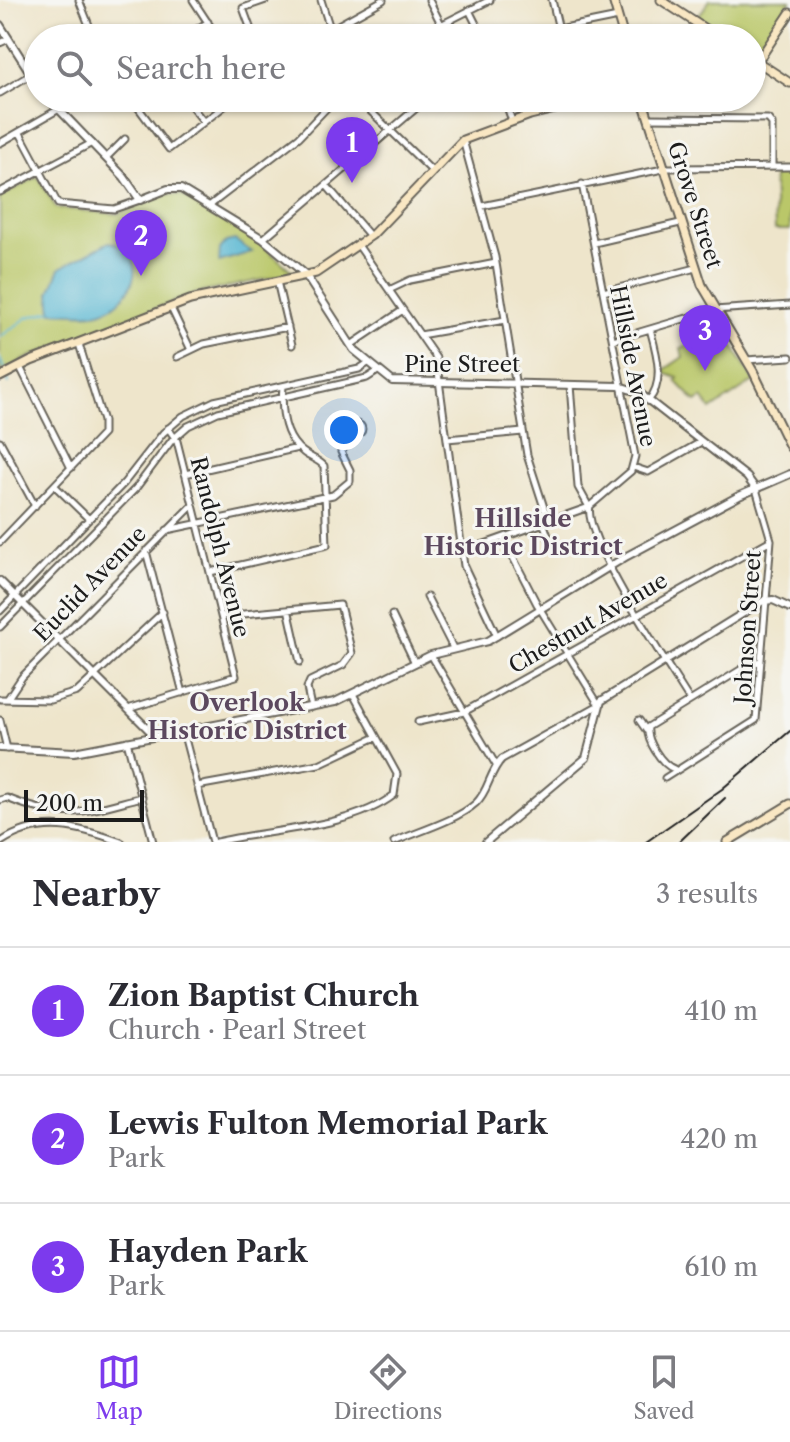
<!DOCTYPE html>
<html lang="en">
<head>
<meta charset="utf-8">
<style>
	body { margin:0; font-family:"Libre Caslon Text",serif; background:#f2f2f3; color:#2b2b33 }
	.scale { position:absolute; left:24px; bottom:20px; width:120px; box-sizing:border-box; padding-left:8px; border:4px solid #1c1c1c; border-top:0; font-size:22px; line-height:28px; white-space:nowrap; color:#1c1c1c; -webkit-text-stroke:6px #f6f6f2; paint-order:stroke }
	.you { position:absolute; left:344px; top:430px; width:28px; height:28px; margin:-20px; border:6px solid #fff; border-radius:50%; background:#1a73e8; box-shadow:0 0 0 12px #1a73e833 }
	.badge { display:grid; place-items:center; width:52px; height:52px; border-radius:50%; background:#7c3aed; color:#fff; font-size:26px; font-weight:700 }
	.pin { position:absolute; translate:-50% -66px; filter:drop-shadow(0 2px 4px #0008) }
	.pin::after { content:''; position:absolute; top:42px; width:28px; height:24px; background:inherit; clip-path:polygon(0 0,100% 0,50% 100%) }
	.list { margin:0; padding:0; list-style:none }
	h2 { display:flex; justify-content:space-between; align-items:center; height:104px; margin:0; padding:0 32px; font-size:34px }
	h2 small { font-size:26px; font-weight:400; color:#7c7c81 }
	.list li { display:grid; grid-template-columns:52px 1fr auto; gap:24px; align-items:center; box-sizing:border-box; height:128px; padding:0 32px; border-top:2px solid #e1e1e2 }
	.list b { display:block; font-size:30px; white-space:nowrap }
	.list p { margin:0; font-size:26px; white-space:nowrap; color:#7c7c81 }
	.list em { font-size:26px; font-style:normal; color:#7c7c81 }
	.icon { flex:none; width:44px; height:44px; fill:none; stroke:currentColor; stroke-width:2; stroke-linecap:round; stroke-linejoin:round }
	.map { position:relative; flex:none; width:790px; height:842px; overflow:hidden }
	.search { position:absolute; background:#fff; box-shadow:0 2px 6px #0004; left:24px; right:24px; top:24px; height:88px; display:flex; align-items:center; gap:20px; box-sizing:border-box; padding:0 28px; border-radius:44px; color:#7c7c81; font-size:30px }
	.sheet { height:488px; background:#fff }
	nav { display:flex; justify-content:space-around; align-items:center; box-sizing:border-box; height:112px; border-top:2px solid #e1e1e2; background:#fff; font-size:22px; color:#7c7c81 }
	nav a { display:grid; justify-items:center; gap:4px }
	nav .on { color:#7c3aed }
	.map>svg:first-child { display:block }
	.green { fill:#bac769; stroke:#6b7242; stroke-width:2 }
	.water { fill:#51b4d0; stroke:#366876; stroke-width:2 }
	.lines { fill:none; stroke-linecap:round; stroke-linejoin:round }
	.stream { stroke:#51b4d0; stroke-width:2 }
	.minor-casing { stroke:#666259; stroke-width:9 }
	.tertiary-casing { stroke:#666259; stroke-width:10 }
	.secondary-casing { stroke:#666259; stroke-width:11 }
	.minor { stroke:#fff; stroke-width:5 }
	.tertiary { stroke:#fff; stroke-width:6 }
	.secondary { stroke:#f9e7c3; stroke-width:7 }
	.rail { stroke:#1c1c1c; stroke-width:2 }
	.labels { text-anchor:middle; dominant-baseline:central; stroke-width:6; stroke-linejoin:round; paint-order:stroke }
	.street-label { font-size:22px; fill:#1c1c1c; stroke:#f6f6f2 }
	.neighbourhood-label { font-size:24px; font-weight:bold; fill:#5c485e; stroke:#f6f6f2 }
</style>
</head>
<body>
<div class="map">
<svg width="790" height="842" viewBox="0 0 790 842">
	<rect width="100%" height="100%" fill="#f6f6f2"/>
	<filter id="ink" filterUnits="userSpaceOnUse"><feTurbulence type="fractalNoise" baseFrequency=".0125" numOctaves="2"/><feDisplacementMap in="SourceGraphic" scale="16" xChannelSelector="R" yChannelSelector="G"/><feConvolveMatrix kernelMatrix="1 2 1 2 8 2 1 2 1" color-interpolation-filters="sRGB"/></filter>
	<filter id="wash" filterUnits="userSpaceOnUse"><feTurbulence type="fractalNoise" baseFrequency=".006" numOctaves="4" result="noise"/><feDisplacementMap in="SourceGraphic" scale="32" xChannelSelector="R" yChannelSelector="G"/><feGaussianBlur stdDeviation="1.8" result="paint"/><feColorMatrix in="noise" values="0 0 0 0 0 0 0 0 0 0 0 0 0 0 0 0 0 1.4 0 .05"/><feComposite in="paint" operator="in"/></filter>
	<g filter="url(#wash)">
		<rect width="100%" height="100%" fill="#eee5cb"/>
		<path class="green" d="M710,0H790V1L759,51L754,53L752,38H728L697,18Z
			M790,171V230H775L773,172Z
			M38,176L56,208L118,214L168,194L182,195L261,244L294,273L194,294L32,356L0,372V197Z
			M724,332L754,381L711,410L702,398L696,402L676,381L678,378L661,372L683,357L681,348L718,337Z"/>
		<path class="water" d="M235,240L252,252L219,262L220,249L226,242Z
			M109,242C152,251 135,300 103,311C90,316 67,312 52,312L50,293L60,268Z"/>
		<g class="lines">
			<path class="stream" d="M0,337L28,317L51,311
				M0,358L4,369
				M7,378L9,383"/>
		</g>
	</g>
	<g filter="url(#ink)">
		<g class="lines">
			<defs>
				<path id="minor" d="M79,0L94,38
					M193,0L218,38
					M321,0L333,38
					M429,0L441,24
					M552,0L561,38
					M469,10L483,38
					M183,38L208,22
					M254,38L243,8L266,0
					M315,38L383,0
					M415,38L490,0
					M535,38L554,30L618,17
					M0,43L9,39
					M0,93L30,75
					M131,98L169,149L235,98
					M185,98L204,122
					M357,98L432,171
					M504,98L512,121
					M649,118L768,119L772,124V167
					M20,133L58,204L114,209L140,200
					M463,140L495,257L527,455L548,520
					M0,143L59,109
					M106,158L125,139
					M582,184L635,456L631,471L590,506C582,538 670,668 690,701
					M327,186L370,236
					M0,192L92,143
					M209,206L299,137L336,98
					M482,206L668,168L790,167
					M263,239L428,98
					M594,243L680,223
					M358,245L436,358L464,566L497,636
					M277,281L292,345
					M389,290L410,280L496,263
					M603,292L696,268
					M171,308L191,350
					M420,335L505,320
					M613,340L714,310L790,305
					M351,345L403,310
					M177,357L204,344L288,327
					M746,360L790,357
					M20,367L71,468
					M570,385L578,487L589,507
					M648,401C666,382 656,351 650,329
					M352 429a5 5 0 1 1 10 0a5 5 0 1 1-10 0Z
					M447,439L523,432
					M0,441L35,506
					M633,467L648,472L701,442
					M185,474L298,448
					M55,486L89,519
					M543,522L552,547
					M167,530L333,495L350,481V470L341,452L356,433
					M0,542L103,434V421L79,344
					M146,551L183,693
					M462,552L589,507
					M210,572L327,545L324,466C318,459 310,458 303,452C283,437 281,408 283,386
					M427,597L453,648
					M0,611L124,483L163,433L183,416L214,401L359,369L368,363
					M289,613L300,662
					M392,615L415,663
					M222,616L340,605L352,653L343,665L310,681L307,688L311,707
					M0,627L136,488L172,440L188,426L218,412L367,378L378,371
					M431,655L496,765
					M8,698L22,677L193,505
					M0,699L50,700L77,692L163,612
					M131,708L236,676L177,441L168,428
					M0,720L7,749
					M639,720L646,730
					M418,722L464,712L771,540
					M183,731L212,842
					M127,741L153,842
					M674,769C661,764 646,740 648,727L750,664L761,661
					M665,778L756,720L771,540L756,489
					M197,786L319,764L376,737
					M0,800L7,798C66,822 83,812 142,797
					M1,842C41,816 79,827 121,842
					M216,842C269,829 350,829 394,795L397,774L353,694
					M394,842C419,831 456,821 476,803C489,791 489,772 502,759L599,705L537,604L503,538"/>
				<path id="tertiary" d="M0,25L38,85
					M48,98L124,177L140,200L168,189H181L263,239L305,274L354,350L392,381L619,386L638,392L747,477L755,488
					M0,581L155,736
					M0,748L74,752L335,702L431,655L488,641L627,556L739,496L790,474
					M486,842L586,758L601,701L763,601L773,600L790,608"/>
				<path id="secondary" d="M613,0L624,38
					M661,0L719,38
					M755,60L790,83
					M752,62L762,55L790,13
					M642,98L702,285L753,371L790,447
					M0,377L31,361L190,300L316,273L372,235L463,140L530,115L601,98
					M727,842L790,804"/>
			</defs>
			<use href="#minor" class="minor-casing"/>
			<use href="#tertiary" class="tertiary-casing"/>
			<use href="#secondary" class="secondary-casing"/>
			<use href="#minor" class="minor"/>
			<use href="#tertiary" class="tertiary"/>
			<use href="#secondary" class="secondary"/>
			<path class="rail" d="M646,842L722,789L790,731
				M679,842L725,798"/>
		</g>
	</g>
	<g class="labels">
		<g class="street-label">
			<text transform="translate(695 205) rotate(72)">Grove Street</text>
			<text x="462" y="364">Pine Street</text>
			<text transform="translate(633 366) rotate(79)">Hillside Avenue</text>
			<text transform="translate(220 547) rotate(76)">Randolph Avenue</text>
			<text transform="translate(90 584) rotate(-46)">Euclid Avenue</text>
			<text transform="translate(588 623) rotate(-30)">Chestnut Avenue</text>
			<text transform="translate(748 627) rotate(-86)">Johnson Street</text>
		</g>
		<g class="neighbourhood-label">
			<text x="523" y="518">Hillside<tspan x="523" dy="28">Historic District</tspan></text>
			<text x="247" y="702">Overlook<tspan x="247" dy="28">Historic District</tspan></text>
		</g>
	</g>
</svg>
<div class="scale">200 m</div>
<div class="you"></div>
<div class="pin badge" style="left:352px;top:183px">1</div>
<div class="pin badge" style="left:141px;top:276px">2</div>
<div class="pin badge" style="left:705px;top:371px">3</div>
<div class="search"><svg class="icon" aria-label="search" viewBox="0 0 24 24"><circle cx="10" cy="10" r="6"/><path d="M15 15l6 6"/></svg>Search here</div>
</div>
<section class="sheet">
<h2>Nearby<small>3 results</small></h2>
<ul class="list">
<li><span class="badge">1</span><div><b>Zion Baptist Church</b><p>Church · Pearl Street</p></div><em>410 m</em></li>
<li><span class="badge">2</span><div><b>Lewis Fulton Memorial Park</b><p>Park</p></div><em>420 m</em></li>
<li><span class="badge">3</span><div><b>Hayden Park</b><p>Park</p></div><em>610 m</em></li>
</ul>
</section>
<nav>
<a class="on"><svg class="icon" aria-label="map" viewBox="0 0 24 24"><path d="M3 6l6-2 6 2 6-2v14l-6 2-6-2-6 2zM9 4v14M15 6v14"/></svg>Map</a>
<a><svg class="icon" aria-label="directions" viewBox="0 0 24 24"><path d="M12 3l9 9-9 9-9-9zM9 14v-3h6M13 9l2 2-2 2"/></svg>Directions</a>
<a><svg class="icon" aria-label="saved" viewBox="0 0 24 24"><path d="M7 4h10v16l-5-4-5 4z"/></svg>Saved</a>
</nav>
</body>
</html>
